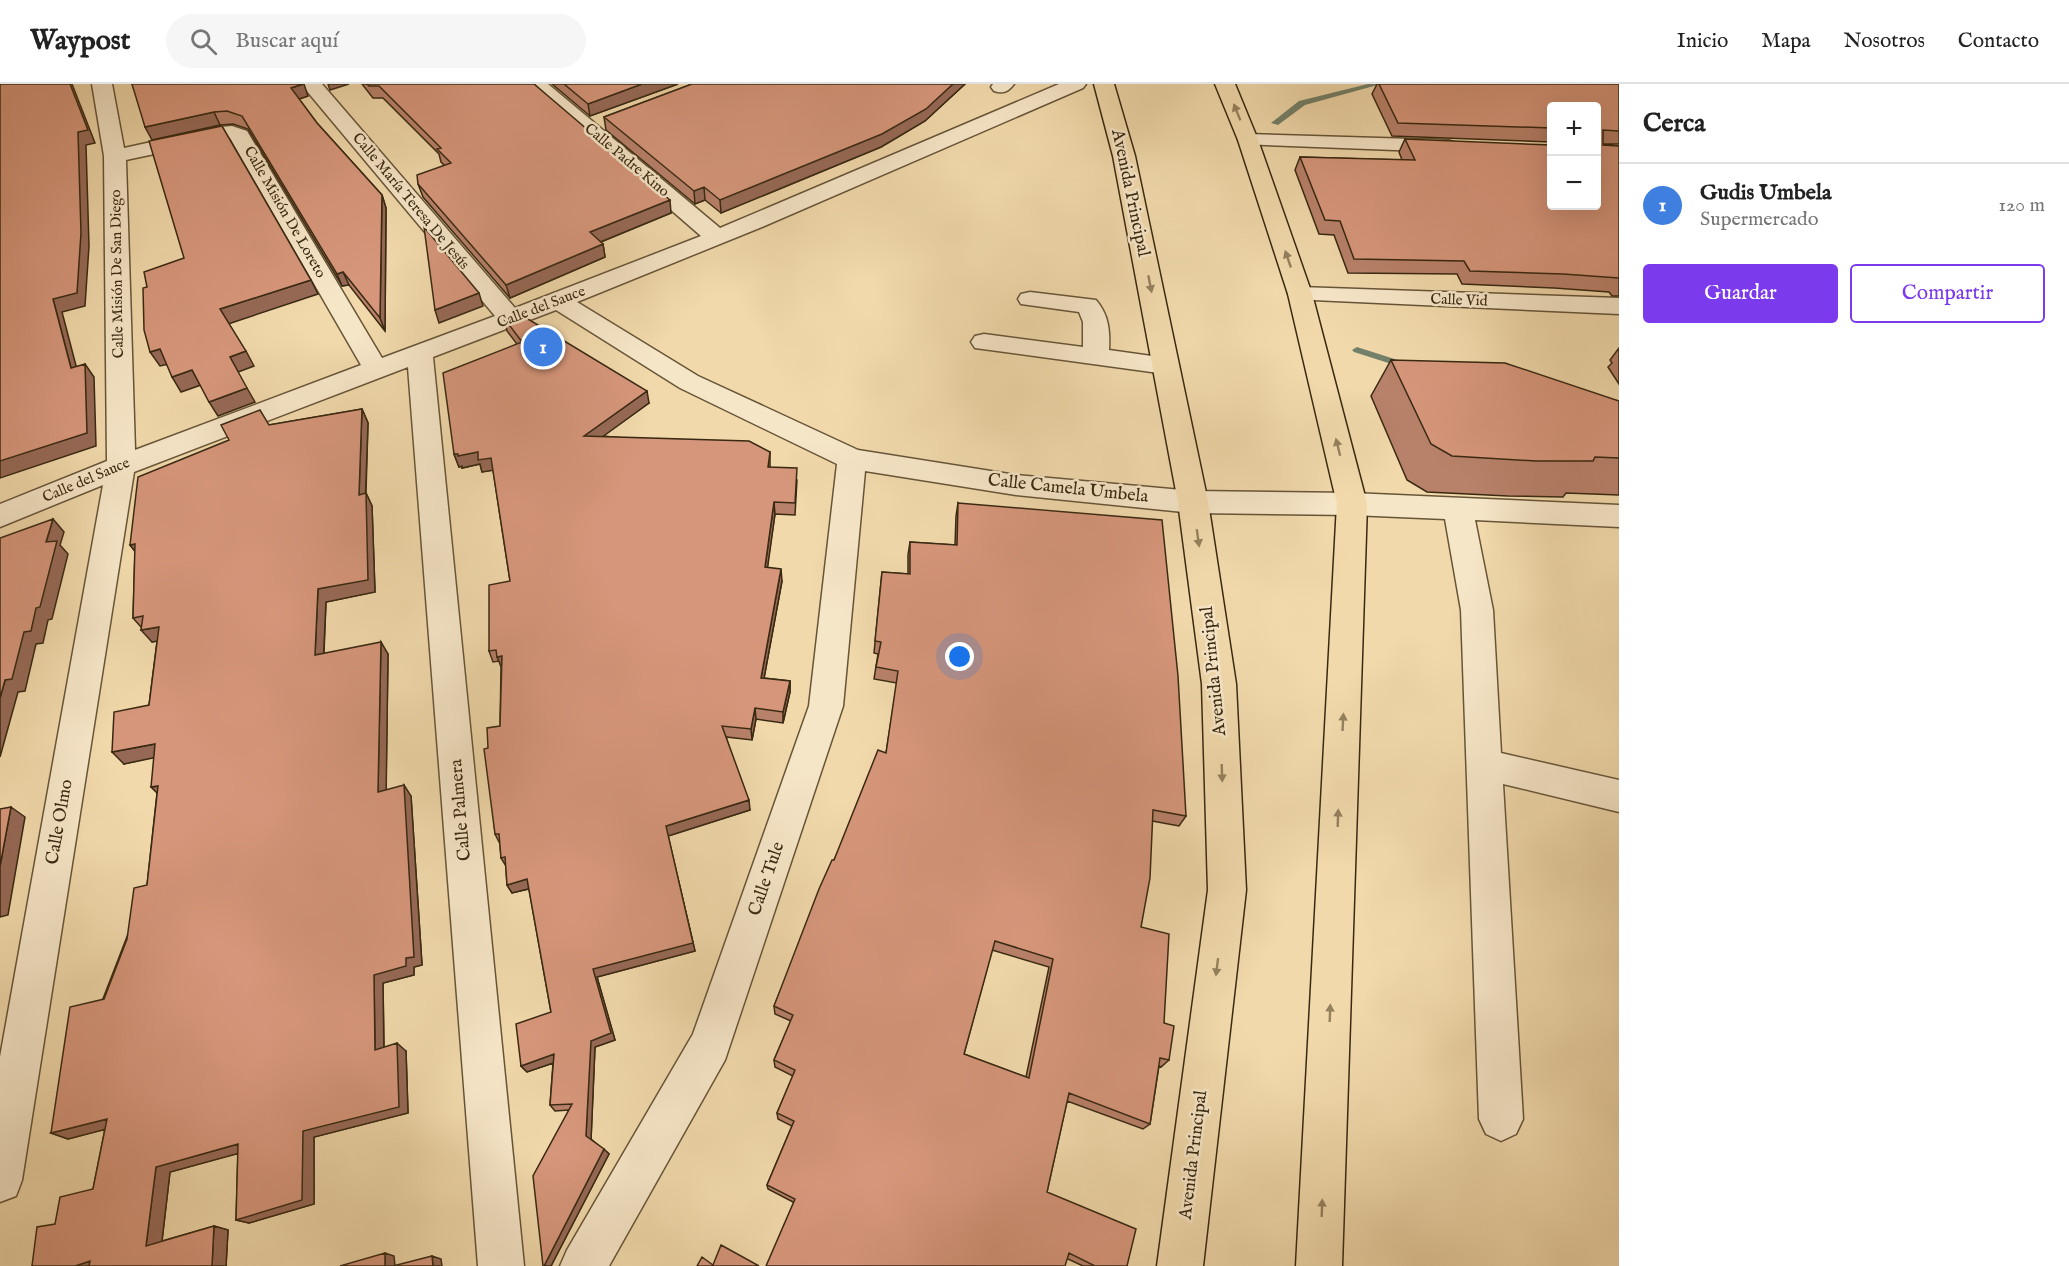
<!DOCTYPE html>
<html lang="es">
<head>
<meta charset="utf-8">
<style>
	body { margin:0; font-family:"IM FELL English",serif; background:#f6f6f6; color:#222 }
	.controls { position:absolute; right:18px; top:18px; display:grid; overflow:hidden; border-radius:6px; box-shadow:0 6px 24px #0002 }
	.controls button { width:54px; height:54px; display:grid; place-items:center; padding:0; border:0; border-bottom:2px solid #e0e0e0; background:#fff; color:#222; font:30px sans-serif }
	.you { position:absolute; left:960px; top:573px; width:21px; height:21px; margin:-15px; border:4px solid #fff; border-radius:50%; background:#1a73e8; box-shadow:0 0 0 9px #1a73e833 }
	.badge { display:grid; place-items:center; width:39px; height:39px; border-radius:50%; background:#7c3aed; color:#fff; font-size:20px; font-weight:700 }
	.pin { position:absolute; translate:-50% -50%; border:3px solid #fff; box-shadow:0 2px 6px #0006 }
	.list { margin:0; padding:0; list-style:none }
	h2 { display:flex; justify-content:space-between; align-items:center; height:78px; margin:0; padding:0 24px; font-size:26px }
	h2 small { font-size:20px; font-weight:400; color:#767676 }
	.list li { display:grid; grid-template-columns:39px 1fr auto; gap:18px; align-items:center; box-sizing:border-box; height:84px; padding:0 24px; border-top:2px solid #e0e0e0 }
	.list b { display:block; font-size:22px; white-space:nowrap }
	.list p { margin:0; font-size:20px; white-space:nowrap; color:#767676 }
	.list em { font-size:20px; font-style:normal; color:#767676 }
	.actions { display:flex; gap:12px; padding:18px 24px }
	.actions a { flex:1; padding:14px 0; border:2px solid #7c3aed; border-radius:6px; text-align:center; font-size:21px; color:#7c3aed }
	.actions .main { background:#7c3aed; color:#fff }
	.icon { flex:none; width:33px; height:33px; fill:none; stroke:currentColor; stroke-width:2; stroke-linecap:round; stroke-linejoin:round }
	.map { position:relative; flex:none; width:1619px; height:1182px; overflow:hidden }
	header { display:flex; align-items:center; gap:36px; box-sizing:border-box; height:84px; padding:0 30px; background:#fff; border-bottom:2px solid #e0e0e0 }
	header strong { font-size:28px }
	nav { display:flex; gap:33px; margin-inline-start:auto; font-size:21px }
	.search { width:420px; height:54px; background:#f6f6f6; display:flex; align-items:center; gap:15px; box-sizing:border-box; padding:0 21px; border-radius:33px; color:#767676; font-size:22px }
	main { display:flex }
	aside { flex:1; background:#fff }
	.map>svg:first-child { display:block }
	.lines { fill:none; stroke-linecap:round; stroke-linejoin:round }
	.stream { fill:#74816a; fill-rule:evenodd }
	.minor-casing { stroke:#675538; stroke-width:3 }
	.major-casing { stroke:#392912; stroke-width:3 }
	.minor { fill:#f6e6c8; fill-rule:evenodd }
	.major { fill:#f1d9ab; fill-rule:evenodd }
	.wall { fill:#b8816a; stroke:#392912; stroke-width:1.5; fill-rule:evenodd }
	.shaded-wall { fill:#966956; stroke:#392912; stroke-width:1.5 }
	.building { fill:#d6967b; stroke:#392912; stroke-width:1.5; fill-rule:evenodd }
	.oneway { fill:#95815e }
	.labels { text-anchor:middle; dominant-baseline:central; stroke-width:5; stroke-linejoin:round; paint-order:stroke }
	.far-street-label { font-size:15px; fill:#392912; stroke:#f6e6c8 }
	.street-label { font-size:18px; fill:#392912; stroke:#f6e6c8 }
</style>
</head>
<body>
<header>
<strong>Waypost</strong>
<div class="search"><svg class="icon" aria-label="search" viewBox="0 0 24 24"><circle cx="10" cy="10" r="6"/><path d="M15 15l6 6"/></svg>Buscar aquí</div>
<nav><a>Inicio</a><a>Mapa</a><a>Nosotros</a><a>Contacto</a></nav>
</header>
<main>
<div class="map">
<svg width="1619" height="1182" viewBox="0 0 1619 1182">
	<rect width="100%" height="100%" fill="#f1d9ab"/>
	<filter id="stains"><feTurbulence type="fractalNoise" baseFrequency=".00333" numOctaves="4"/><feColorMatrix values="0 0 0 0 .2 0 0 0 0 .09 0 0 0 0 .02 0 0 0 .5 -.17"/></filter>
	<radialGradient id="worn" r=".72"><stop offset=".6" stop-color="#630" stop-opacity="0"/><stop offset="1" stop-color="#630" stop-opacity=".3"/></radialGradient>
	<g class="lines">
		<path class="stream" d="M1368,0H1381L1305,21L1278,41L1271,39L1299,17Z
			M1357,263L1407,279L1409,281L1404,284L1354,268L1352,266Z"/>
		<defs>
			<path id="minor" d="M92,0H112L124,64L220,43L232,42L247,47L382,274L495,232L301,0H322L515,224L701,152L526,0H548L720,144L1059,0H1086L1083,4L762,143L577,218L698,292L858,366L1016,391L1193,407L1352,409L1619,421V443L1475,436L1493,526L1501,669L1619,696V728L1503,700L1523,1035L1516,1050L1501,1057L1486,1050L1479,1035L1461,526L1445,435L1352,431L1193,429L1016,411L865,387L843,622L725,976L609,1182H560L567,1166L693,950L809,622L837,380L680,304L556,226L433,273L524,1182H478L408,283L134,388L22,1096L16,1112L0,1118V973L103,401L0,443V420L107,377L104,72ZM230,54L361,281L135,366L126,76Z
				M993,0H1014C1008,8 1003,10 994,7L991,3Z
				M1248,50L1447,56L1454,58L1458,62L1454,66L1447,68L1241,60L1238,56L1241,52Z
				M1300,203L1619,214V230L1291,215L1288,210L1291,205Z
				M1030,208L1096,216C1109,231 1110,247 1109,266L1166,274L1175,276L1179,282L1175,288L1166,290L975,264L971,258L975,252L984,250L1083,263V238L1079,228L1021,220L1018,215L1021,210Z"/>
			<path id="major" d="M1094,0H1114L1135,72L1208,418L1236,600L1246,806L1203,1182H1157L1208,806L1202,600L1178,418L1113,72Z
				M1215,0H1235L1258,56L1312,210L1367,420L1342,1182H1296L1337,420L1288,210L1238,56Z"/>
		</defs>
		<use href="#minor" class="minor-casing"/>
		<use href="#major" class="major-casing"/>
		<use href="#minor" class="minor"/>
		<use href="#major" class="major"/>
	</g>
	<path class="wall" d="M132,0L308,12L299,15L317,39L382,111L386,124L385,247L349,201L342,202L248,45L233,40L220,41L152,56Z
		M362,0H534L671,129L601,158L603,160L605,173L510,214L423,113L418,100L444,81L441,78L439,70L383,14H373Z
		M552,0H678L590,32Z
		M692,0H965L925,37L881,63L721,129L705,116L695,120L606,46L604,33Z
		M1377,0H1619V60H1603V61L1619,62V212H1612L1609,208L1554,204L1462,200L1457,190L1348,189L1334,151L1319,150L1295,86L1300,73L1402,76L1399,68L1405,55L1596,122L1551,22V58L1392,52L1372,10Z
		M504,234L649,319L603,352L770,368V383L797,396L795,431L775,430L767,484L782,497L764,594L790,597V608L783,639L756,635L752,656L726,653L750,726L668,752L695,867L597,893L615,956L595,963L591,1055L609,1070L551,1182L569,1026L555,1027L550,1021L553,979L527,988L521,982L551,928L529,805L512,809L507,801L506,782L501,774L500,760L495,750L488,664L500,642L501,583L499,577L493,578L489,567L510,497L493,386L482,388L480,380L462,384V382L459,383L454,370L517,260L507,247Z
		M1619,264V300L1608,283L1612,279L1610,276Z
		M1391,276L1619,317V411L1566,409L1563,413L1508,412L1427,408L1407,396L1371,312Z
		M362,325L368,339L366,409L372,422L375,508L326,518L324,569L388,570L386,706L411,712L422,881L414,883V891L383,899L384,963L406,967L408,1029L314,1053V1120L249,1139L236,1136L238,1069L170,1088L162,1157L214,1142L228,1146L226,1182H32L55,1140L93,1105L105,1045L68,1055L51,1049L147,801L157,709L154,673L124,680L149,621L157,557L152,558L141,543L133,534L135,467L130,461L269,341Z
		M958,419L1186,732L1179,742L1152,737L1141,843L1164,939L1169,976L1161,983L1159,982L1150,1040L1143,1045L1067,1017L1047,1108L1127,1182H1083L1068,1175L793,1118L768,1105L767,1101L792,1042L778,1035L777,1029L793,992L775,983L774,976L791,937L775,930L774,922L834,776L886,669L897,599L874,595L878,570L874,569L882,488L908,490V471L910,458L955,461L956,432ZM992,866L1049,883L1026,993L964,970Z"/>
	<path class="shaded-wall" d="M70,0H72L95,59L86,61L89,162L85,222L62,228L80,297L71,284L53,215L78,48Z
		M304,0L308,12L296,16L291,4Z
		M328,0H349L330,6Z
		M642,0H678L590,32L588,20Z
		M953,0H965L925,37L881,63L721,129L720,116Z
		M214,28L220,41L152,56L145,43Z
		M704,103L705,116L695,120L694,107Z
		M382,111L386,124L385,247L380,234Z
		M670,116L671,129L593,161L590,148Z
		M603,160L605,173L510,214L506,201Z
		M343,188L349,201L342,202L337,190Z
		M311,196L318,210L228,240L220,225Z
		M479,209L483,222L439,239L435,226Z
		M160,265L169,280L160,282L150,268Z
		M246,267L254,282L238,288L230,273Z
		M85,280L94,293L96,362L0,394V377Z
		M192,286L201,301L181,308L172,293Z
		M247,304L255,318L218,332L209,318Z
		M647,307L649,319L587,364L584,352Z
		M362,325L368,339L365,424L359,411Z
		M478,368L491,374L495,386L482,388L480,380L462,384V382L459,383L454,370Z
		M366,409L372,422L375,508L326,518L323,583L315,571L318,505Z
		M774,418L775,430L766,495L765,483Z
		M53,435L64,448L60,461L68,470L52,535L48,536L43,559L36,560L25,607L18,608L0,673V614Z
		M135,460L140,474L130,461Z
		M781,485L782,497L762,605L761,594Z
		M159,543L169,555L152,558L141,546Z
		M381,558L388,570L386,719L378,708Z
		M502,572V584L497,573Z
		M790,597V608L783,639V628Z
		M755,624L756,635L752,656L751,645Z
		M155,660L167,671L124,680L112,668Z
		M404,701L411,712L422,881L414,883V891L383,899L384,973L375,966L374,891Z
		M158,702L162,714L151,703Z
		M749,716L750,726L668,752L695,867L597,893L615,956L595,963L591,1057L586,1052L593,885L666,742Z
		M11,723L25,733L8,831L0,833V782Z
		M527,795L532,804L512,809L507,801Z
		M397,959L406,967L408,1029L314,1053V1120L249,1139L236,1136L303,1047Z
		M554,970L559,977L527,988L521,982Z
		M107,1035L122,1041L68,1055L51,1049Z
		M238,1060L251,1066L170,1088L161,1165L146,1162L156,1083Z
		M604,1065L609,1070L551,1182H544Z
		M214,1142L228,1146L226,1182H212Z
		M385,1169L394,1172L395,1182H385Z
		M432,1172L441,1175L442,1182H433Z
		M90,1177L102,1182H75Z"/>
	<path class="building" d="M0,0H70L88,46L78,48L81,149L77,209L53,215L71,284L85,280L87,349L0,377Z
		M132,0H303L291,4L317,39L382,111L380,234L343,188L337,190L242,32L227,27L214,28L145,43Z
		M367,0H534L670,116L590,148L603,160L506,201L418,100L417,91L451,79L437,65L441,64L379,2H369Z
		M564,0H642L588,20Z
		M692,0H953L926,25L882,50L720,116L704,103L694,107L604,33Z
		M1379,0H1619V47L1603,46V61L1619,62V194L1563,190L1470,187L1464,177L1354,175L1340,137L1325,136L1300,73L1415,76L1405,55L1551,61V122H1596V22H1551V44L1398,39Z
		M222,42L311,196L220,225L246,267L230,273L247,304L209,318L192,286L172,293L160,265L150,268L144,246L143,204L147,203L144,188L184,174L149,57Z
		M424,143L479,209L435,226Z
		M518,229L647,307L584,352L749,357L770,368L768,383L797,384L795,419L774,418L765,483L781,485L761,594L790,597L783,628L755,624L751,645L722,642L749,716L666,742L693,859L593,885L611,949L591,957L586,1052L604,1065L544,1182H543L533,1092L572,1020L550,1021L554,970L521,982L516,940L551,928L527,795L507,801L505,773L501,774L499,750H495L484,665L488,664L487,644L500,642L502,572L497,573L496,566L489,567V501L510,497L491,374L478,376V368L458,372V370H454L443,289L522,258L504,234Z
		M1391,276L1505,279L1619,317V374L1595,373L1593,377H1536L1452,372L1431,360Z
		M362,325L359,411L366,409L368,496L318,505L315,571L381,558L378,708L404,701L414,873L406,874V882L374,891L375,966L397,959L399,1023L303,1047L302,1116L236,1136L238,1060L156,1083L146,1162L214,1142L212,1182H89L90,1177L75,1182H32L37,1143L55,1140L60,1113L93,1105L107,1035L51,1049L70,923L104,915L127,855L134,804L147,801L158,702L151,703L155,660L112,668L114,628L149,621L159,543L141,546L143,532L133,534L135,460L130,461L138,393L229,356L221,341L260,326L269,341Z
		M958,419L1162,436L1178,592L1186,732L1153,726L1150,794L1141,843L1169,850L1164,939L1174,942L1169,976L1160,974L1150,1040L1069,1009L1047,1108L1136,1145L1127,1182H1095L1069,1169L1065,1182H766L795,1115L767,1101L794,1037L777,1029L795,986L774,976L793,931L774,922L819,805L832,776H834L878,666L886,669L898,587L876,583L881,558L875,557L882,488L910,490V458L957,461ZM995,857L1053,875L1029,994L964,970Z
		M53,435L46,458L57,457L40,523L36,524L31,547L24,548L12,595L5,596L0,614V454Z
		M11,723L0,782V725Z
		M721,1161L759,1182H697L702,1173L713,1181Z
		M385,1169V1182H340Z
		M432,1172L433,1182H393Z"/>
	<defs><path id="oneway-solid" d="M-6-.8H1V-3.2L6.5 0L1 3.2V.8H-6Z" transform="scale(1.5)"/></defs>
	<g class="oneway">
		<use href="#oneway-solid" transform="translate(1237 28) rotate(-112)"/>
		<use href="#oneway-solid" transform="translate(1288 175) rotate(-109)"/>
		<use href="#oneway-solid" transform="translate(1150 200) rotate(79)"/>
		<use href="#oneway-solid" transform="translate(1338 363) rotate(-104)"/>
		<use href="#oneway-solid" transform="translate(1198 454) rotate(82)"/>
		<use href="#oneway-solid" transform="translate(1343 638) rotate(-87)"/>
		<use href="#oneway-solid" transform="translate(1222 689) rotate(88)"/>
		<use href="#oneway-solid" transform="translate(1338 734) rotate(-88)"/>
		<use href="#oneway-solid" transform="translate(1217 883) rotate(97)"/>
		<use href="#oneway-solid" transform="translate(1330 929) rotate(-88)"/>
		<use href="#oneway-solid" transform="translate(1322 1124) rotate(-88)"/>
	</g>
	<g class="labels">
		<g class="far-street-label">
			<text transform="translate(627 76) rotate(40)">Calle Padre Kino</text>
			<text transform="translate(411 117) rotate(50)">Calle María Teresa De Jesús</text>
			<text transform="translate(285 128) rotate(60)">Calle Misión De Loreto</text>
			<text transform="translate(117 190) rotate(-91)">Calle Misión De San Diego</text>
			<text transform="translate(1459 216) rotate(2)">Calle Vid</text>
			<text transform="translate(541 223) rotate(-21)">Calle del Sauce</text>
			<text transform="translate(86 396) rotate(-23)">Calle del Sauce</text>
		</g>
		<g class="street-label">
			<text transform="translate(1130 109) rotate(78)">Avenida Principal</text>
			<text transform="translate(1068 405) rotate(6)">Calle Camela Umbela</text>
			<text transform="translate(1214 587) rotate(-96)">Avenida Principal</text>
			<text transform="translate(461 726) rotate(-95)">Calle Palmera</text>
			<text transform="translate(60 738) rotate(-80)">Calle Olmo</text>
			<text transform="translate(767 795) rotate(-71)">Calle Tule</text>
			<text transform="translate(1194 1071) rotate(-83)">Avenida Principal</text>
		</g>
	</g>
	<rect width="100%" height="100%" filter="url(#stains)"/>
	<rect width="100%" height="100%" fill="url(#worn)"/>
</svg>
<div class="controls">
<button>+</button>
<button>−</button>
</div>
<div class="you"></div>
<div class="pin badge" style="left:543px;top:263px;background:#3f7fe0">1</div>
</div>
<aside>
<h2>Cerca<small></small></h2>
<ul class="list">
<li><span class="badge" style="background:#3f7fe0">1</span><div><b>Gudis Umbela</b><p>Supermercado</p></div><em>120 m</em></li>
</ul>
<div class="actions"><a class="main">Guardar</a><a>Compartir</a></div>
</aside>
</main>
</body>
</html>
